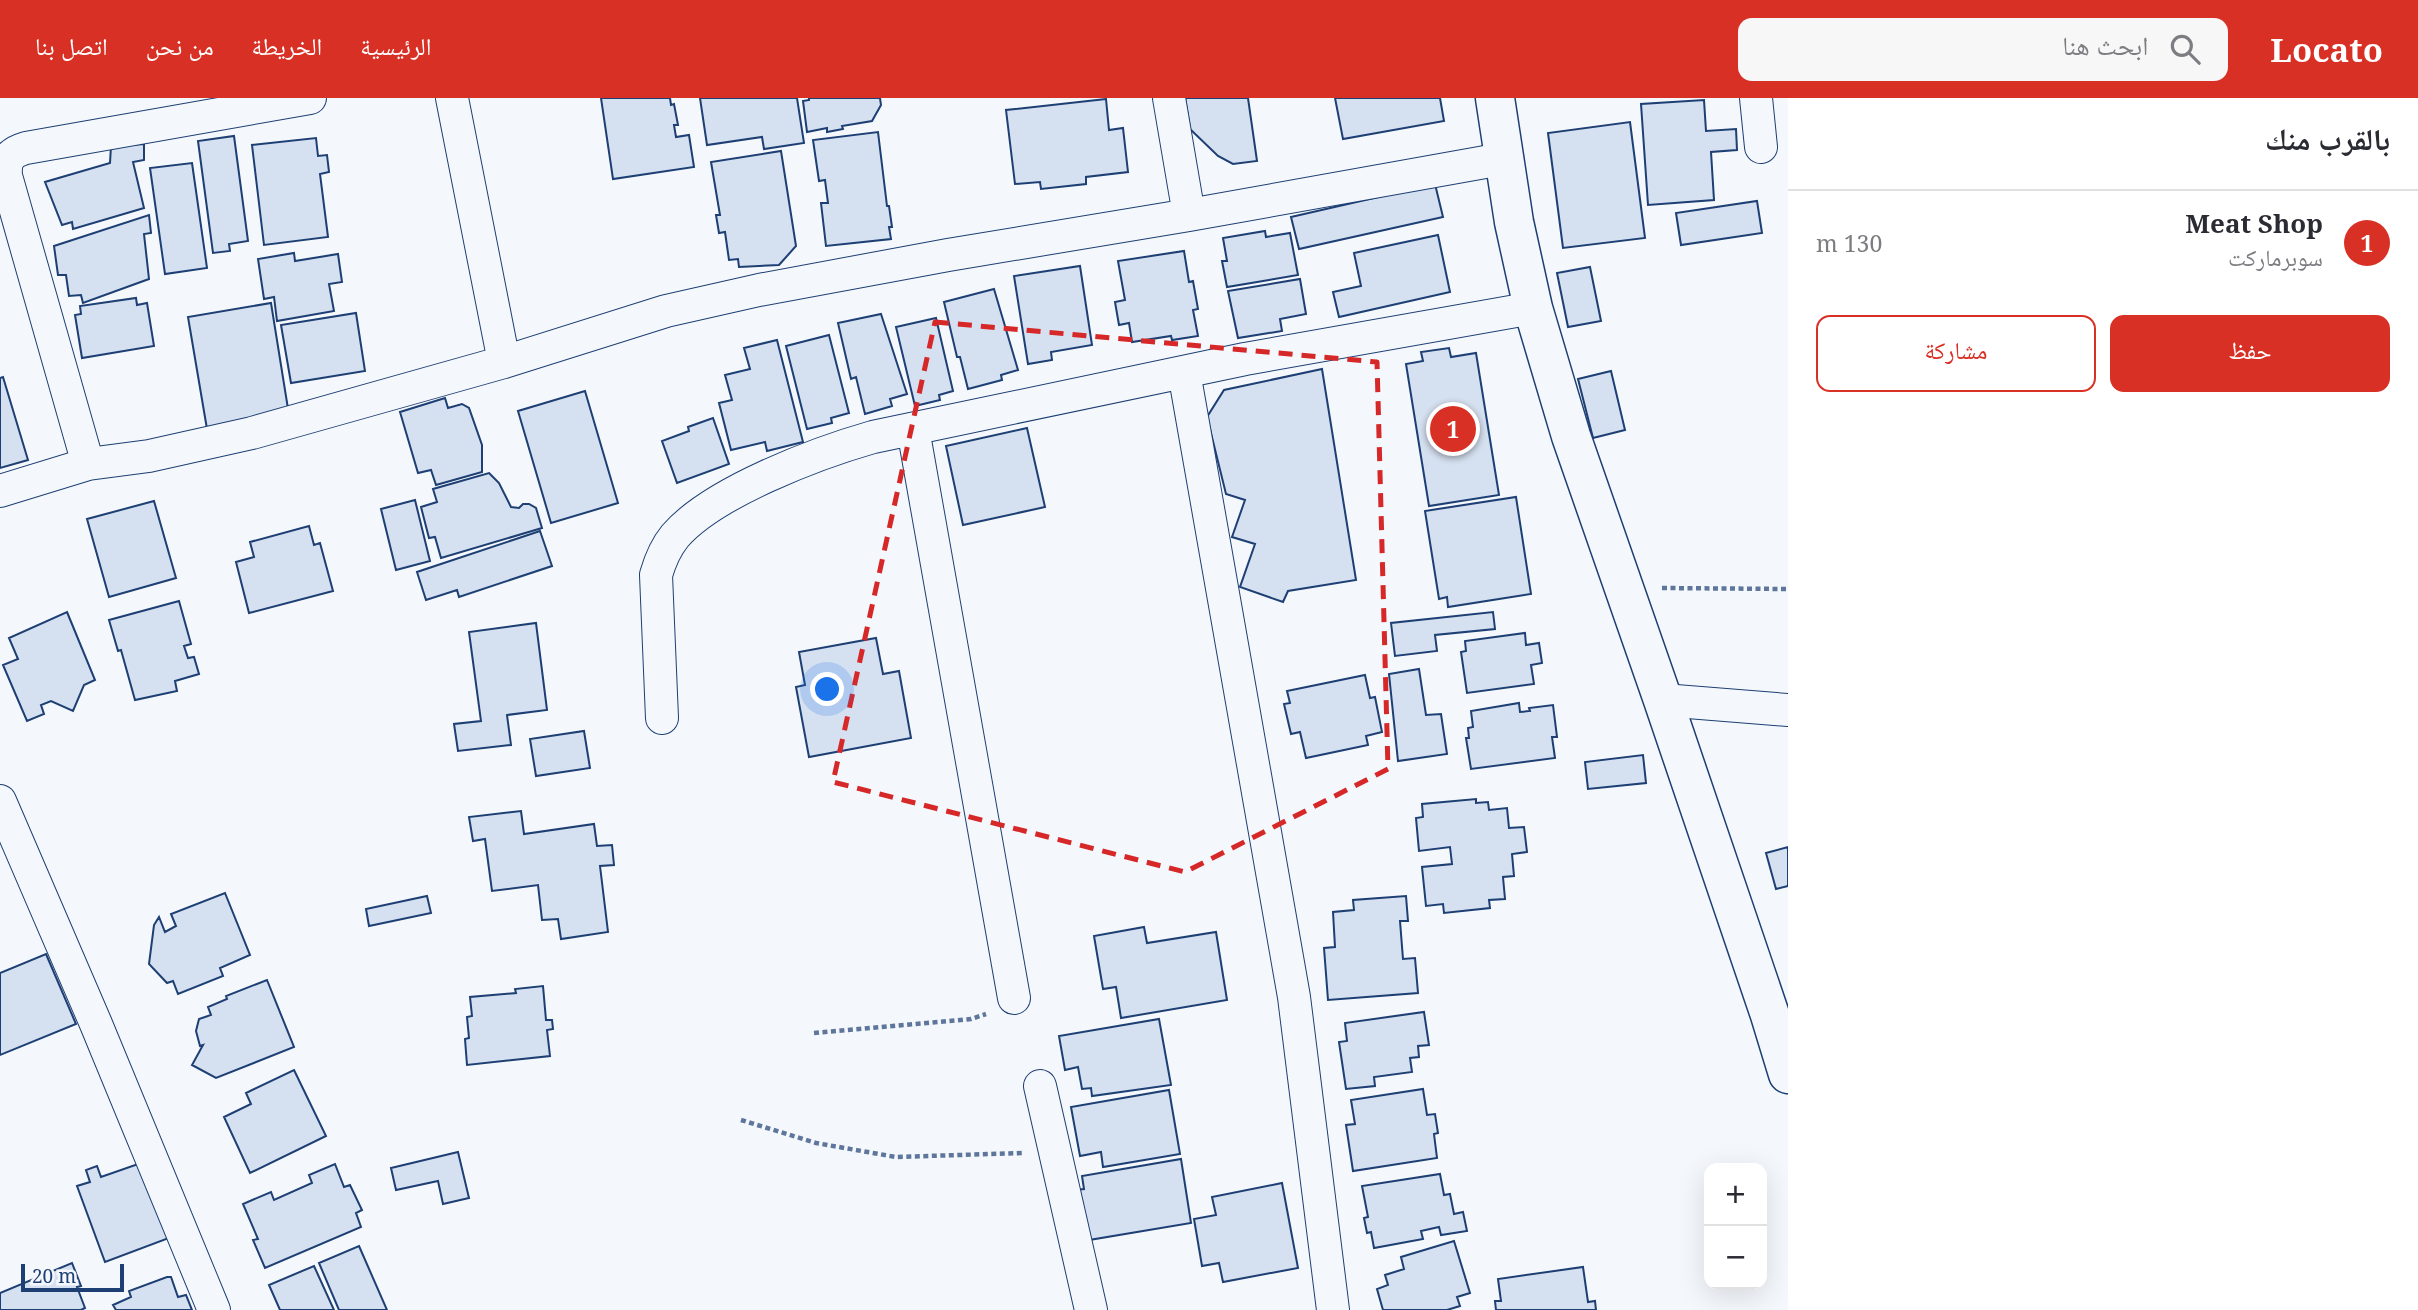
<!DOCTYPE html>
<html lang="ar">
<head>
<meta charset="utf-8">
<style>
	body { margin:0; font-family:"Noto Serif","Noto Naskh Arabic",serif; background:#f7f7f7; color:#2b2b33; direction:rtl }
	.controls { position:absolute; right:21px; bottom:21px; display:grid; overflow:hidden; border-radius:14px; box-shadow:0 7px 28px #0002 }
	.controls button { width:63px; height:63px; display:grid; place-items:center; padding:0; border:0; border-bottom:2px solid #e1e1e2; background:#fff; color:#2b2b33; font:35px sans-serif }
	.scale { position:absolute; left:21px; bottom:18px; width:103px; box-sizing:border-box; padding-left:7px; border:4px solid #1d3f73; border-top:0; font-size:19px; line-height:24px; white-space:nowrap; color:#1d3f73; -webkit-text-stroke:5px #f4f7fb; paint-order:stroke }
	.you { position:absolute; left:828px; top:592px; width:24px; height:24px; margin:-18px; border:5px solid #fff; border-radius:50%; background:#1a73e8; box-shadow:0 0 0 10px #1a73e833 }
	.badge { display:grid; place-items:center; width:46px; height:46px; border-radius:50%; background:#d93025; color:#fff; font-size:23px; font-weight:700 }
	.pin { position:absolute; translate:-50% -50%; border:4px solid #fff; box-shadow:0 2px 7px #0006 }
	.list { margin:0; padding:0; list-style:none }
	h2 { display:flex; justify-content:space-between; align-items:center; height:91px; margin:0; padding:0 28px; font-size:30px }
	h2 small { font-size:23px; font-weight:400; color:#7c7c81 }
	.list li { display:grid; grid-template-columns:46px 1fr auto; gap:21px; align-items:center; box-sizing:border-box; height:105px; padding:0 28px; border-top:2px solid #e1e1e2 }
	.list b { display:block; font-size:26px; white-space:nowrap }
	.list p { margin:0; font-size:23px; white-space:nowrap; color:#7c7c81 }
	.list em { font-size:23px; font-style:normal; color:#7c7c81 }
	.actions { display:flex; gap:14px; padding:21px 28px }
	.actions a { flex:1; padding:16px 0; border:2px solid #d93025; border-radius:14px; text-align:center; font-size:24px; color:#d93025 }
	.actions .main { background:#d93025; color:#fff }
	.icon { flex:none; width:38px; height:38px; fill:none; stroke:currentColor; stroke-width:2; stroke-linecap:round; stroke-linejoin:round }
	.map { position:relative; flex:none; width:1788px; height:1212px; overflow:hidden; direction:ltr }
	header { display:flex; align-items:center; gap:42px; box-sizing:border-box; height:98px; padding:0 35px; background:#d93025; color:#fff }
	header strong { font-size:33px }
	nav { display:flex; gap:38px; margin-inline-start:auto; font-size:24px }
	.search { width:490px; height:63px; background:#f7f7f7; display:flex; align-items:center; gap:18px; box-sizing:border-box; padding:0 24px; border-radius:14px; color:#7c7c81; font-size:26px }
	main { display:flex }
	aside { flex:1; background:#fff }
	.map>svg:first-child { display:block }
	.building { fill:#d5e0f0; stroke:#1d3f73; stroke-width:2 }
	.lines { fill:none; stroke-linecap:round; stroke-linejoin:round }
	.minor-casing { stroke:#1d3f73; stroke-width:34 }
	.tertiary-casing { stroke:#1d3f73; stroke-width:41 }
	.path { stroke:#5e769c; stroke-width:4.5; stroke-dasharray:5 3.5; stroke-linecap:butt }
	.minor { stroke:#f4f7fb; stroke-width:32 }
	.tertiary { stroke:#f4f7fb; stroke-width:38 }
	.marked { fill:none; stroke:#d62828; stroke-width:5; stroke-dasharray:14 9; stroke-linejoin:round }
</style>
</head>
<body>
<header>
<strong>Locato</strong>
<div class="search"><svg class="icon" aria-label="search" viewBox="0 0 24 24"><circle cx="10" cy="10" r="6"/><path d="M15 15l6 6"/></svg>ابحث هنا</div>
<nav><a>الرئيسية</a><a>الخريطة</a><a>من نحن</a><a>اتصل بنا</a></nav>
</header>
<main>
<aside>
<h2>بالقرب منك<small></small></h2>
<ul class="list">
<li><span class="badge">1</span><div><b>Meat Shop</b><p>سوبرماركت</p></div><em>130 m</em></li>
</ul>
<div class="actions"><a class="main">حفظ</a><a>مشاركة</a></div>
</aside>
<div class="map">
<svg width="1788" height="1212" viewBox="0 0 1788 1212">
	<rect width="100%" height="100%" fill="#f4f7fb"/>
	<path class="building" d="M601,0H670L671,7L674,6L678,27H674L676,39L689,37L694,69L613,81Z
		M700,0H797L804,45L764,51L762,39L707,47Z
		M809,0H880L881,7L872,23L842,28L843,31L827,34V30L807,34L803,3L809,2Z
		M1185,0H1248L1257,63L1233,66L1218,58L1190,31Z
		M1335,0H1440L1444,23L1343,41Z
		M1106,1L1109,32L1123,30L1128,74L1086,79V86L1041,91L1040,84L1015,86L1006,12Z
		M1704,2L1706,33L1736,31L1737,52L1711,54L1714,102L1648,107L1641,6Z
		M1630,24L1645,140L1563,150L1548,35Z
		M878,34L887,108H889L892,129H889L891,141L826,148L821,105H828L825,82L819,83L813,42Z
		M234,38L248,143L229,146L230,153L213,155L198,43Z
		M316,40L318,58L327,57L329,74L320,76L328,139L264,147L252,47Z
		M144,46V62L133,64L144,110L73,131L72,124L62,127L45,84L110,65L111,48Z
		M781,53L796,148L779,167L739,169L738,161L729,162L725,134L719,135L716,117H720L711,64Z
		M192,65L207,170L165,176L150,70Z
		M1435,86L1443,119L1299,151L1291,119Z
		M1757,103L1762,135L1681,147L1676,115Z
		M149,117L151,135L144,136L149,181L83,205L81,197L69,198L66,177H58L54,148Z
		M1265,133L1266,139L1290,135L1298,177L1227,189L1222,163H1227L1223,140Z
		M1438,137L1450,194L1339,219L1333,194L1361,188L1354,155Z
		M1184,153L1189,184L1193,183L1198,211L1193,212L1198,238L1172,242L1171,238L1132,244L1129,225L1119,227L1115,204L1125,202L1118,163Z
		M294,155L295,163L338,156L342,184L329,186L334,213L277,223L274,199L264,201L258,161Z
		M1080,168L1092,247L1051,254L1052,262L1028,266L1014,178Z
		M1590,169L1601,223L1568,229L1557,175Z
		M1300,181L1306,216L1280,221L1282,233L1238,240L1228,193Z
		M994,191L1018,272L1001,277L1002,282L968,291L960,259H957L944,204Z
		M136,200L137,207L147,205L154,248L82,260L75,217L81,216L80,208Z
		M271,205L289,317L207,331L188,219Z
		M356,215L365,273L291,285L281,227Z
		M881,216L907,296L890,301L892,308L865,316L856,279L851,281L838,225Z
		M936,220L953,293L939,297L940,302L915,308L896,229Z
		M829,237L849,315L831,320L832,325L807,331L786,248Z
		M777,242L803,344L767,353L765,344L731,352L719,305L732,302L725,277L750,271L744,250Z
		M1449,250L1451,259L1476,255L1499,397L1429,408L1406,266L1423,263L1421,254Z
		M1322,271L1356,482L1288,493L1283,504L1240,489L1255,446L1232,439L1245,402L1226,396L1207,319L1224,292Z
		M1611,273L1625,332L1593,340L1578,281Z
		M3,279L28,362L0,370V280Z
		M585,293L618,405L551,425L518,313Z
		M445,300L448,310L462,306L469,310L482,347V374L436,387L431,372L418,375L400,314Z
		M713,320L729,366L677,385L662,343L689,333L688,329Z
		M1027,330L1045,409L963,427L946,348Z
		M489,375L499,385L511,409L519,410L523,406H529L536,410L542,430L441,460L435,439L429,440L421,409L437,404L433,391Z
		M1516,399L1531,496L1448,509L1447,499L1439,501L1425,413Z
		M415,402L430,463L396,472L381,411Z
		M154,403L176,480L109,499L87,421Z
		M309,428L314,447L320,445L333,493L249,515L236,464L254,459L250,444Z
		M540,433L552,468L459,499L457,492L426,502L417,474Z
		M179,503L191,546L184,548L188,560L194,559L199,576L175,583L177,593L135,602L121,552L118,553L109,522Z
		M67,514L95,582L84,587L73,613L51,603L41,607L44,616L27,623L3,567L18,561L9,540Z
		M1493,514L1495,531L1435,537L1437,553L1395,558L1391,525Z
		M536,525L547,612L507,617L511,647L458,653L454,626L481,623L469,534Z
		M1525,535L1526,547L1539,545L1542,565L1531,567L1534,586L1467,595L1461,554L1466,553L1465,543Z
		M876,540L883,576L899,573L911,640L809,659L796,589L805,587L799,554Z
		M1419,571L1426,617L1441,616L1447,656L1398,663L1389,576Z
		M1365,577L1370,600L1375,599L1382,634L1366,638L1368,647L1306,660L1300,634L1291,636L1284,606L1290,605L1287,593Z
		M1519,605L1520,614L1530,613L1529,610L1553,607L1557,639H1552L1555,660L1471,671L1466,640H1469L1468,630L1473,629L1471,613Z
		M584,633L590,670L536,678L530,641Z
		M1643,657L1646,685L1588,691L1585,664Z
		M1476,701V705L1488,704L1489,712L1507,710L1509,730L1524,729L1527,754L1512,756L1514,778L1503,779L1505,801L1489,802L1490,810L1444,815L1443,806L1426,808L1422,769L1452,766L1450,749L1419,753L1416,720L1423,719L1422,706Z
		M521,713L524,736L594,726L597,748L612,747L614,767L600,768L608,834L561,841L558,821L542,822L538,787L492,793L485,741L473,743L469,719Z
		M1788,749V788L1776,791L1766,755Z
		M225,795L250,857L220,870L223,878L178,896L173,883L167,885L149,866L154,827L159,819L165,834L176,828L171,816Z
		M427,798L431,815L369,828L366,811Z
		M1406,798L1408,823H1400L1403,861L1415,860L1418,895L1328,902L1324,850L1335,849L1333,814L1354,812L1353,802Z
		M1144,829L1147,845L1216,834L1227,902L1121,920L1116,889L1103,891L1094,838Z
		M46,856L76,926L0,957V875Z
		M267,882L294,949L216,980L192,967L203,947L200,948L196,933L199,921L211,917L208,909L227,901L226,898Z
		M543,888L546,922H552L553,931L547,932L550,958L467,967L465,941L469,940L467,919L472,918L470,899L516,895L515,891Z
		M1424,914L1429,947L1418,948L1419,959L1410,960L1412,974L1374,979L1375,988L1346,991L1339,944L1347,943L1345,925Z
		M1159,921L1171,987L1092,998L1091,990L1082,991L1078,969L1065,972L1059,938Z
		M294,972L326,1038L250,1075L224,1019L251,1006L246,995Z
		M1423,991L1427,1017L1435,1016L1438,1035L1434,1036L1437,1060L1353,1073L1346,1027L1355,1026L1351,1002Z
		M1169,992L1180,1056L1103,1069L1101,1054L1080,1058L1071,1009Z
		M458,1054L469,1100L443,1106L438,1083L396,1092L391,1070Z
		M1181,1061L1191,1125L1083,1143L1074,1092L1084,1091L1082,1078Z
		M141,1065L169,1140L105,1164L77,1088L90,1084L86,1072L97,1068L101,1079Z
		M335,1066L344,1089L350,1087L362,1112L356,1115L361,1129L265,1170L253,1142L258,1141L243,1106L271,1094L274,1102L312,1085L309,1077Z
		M1440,1076L1444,1097L1450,1096L1454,1116L1463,1114L1467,1133L1441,1137L1439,1129L1421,1133L1423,1141L1374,1150L1371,1134L1367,1135L1364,1120L1368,1119L1362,1088Z
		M1282,1085L1298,1170L1223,1184L1219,1165L1202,1168L1194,1121L1216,1117L1212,1099Z
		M1454,1143L1470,1195L1457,1199L1460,1208L1447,1212H1383L1377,1191L1388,1187L1385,1177L1404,1171L1401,1159Z
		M359,1148L387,1212H339L319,1165Z
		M72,1165L81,1188L77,1189L85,1210L81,1212H0V1195Z
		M314,1168L334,1212H280L269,1187Z
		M1583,1169L1588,1204L1595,1203L1596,1212H1496L1495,1203H1501L1498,1181Z
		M167,1179H171L178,1199L186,1197L192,1212H116L113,1207L131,1199L129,1193Z"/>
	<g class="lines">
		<defs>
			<path id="minor" d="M452,0L504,264
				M1169,0L1189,117
				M1756,0L1761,49
				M1184,274L1294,899L1333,1212
				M913,331L1014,900
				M88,366L6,78C5,62 9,55 26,50L310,0
				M0,393L88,366L149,358L252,335L504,264L666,213L759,192L948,157L1189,117L1502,61
				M1663,602L1788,612
				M662,620L656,477C660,463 666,449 675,438C713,394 817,355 873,339L1245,261L1533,210
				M0,703L96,926L214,1212
				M1040,988L1091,1212"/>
			<path id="tertiary" d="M1495,0L1514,124L1533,210L1571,338L1663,602L1770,917L1788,976"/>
		</defs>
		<use href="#minor" class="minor-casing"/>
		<use href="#tertiary" class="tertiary-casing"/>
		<path class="path" d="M1662,490L1788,491
			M814,935L971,921L986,916
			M741,1022L816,1045L896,1059L1022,1055"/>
		<use href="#minor" class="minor"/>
		<use href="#tertiary" class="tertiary"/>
	</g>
	<path class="marked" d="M935,224L1377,264L1388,671L1185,774L833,684Z"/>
</svg>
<div class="controls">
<button>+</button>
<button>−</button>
</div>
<div class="scale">20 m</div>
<div class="you"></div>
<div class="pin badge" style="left:1453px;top:331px">1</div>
</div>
</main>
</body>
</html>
